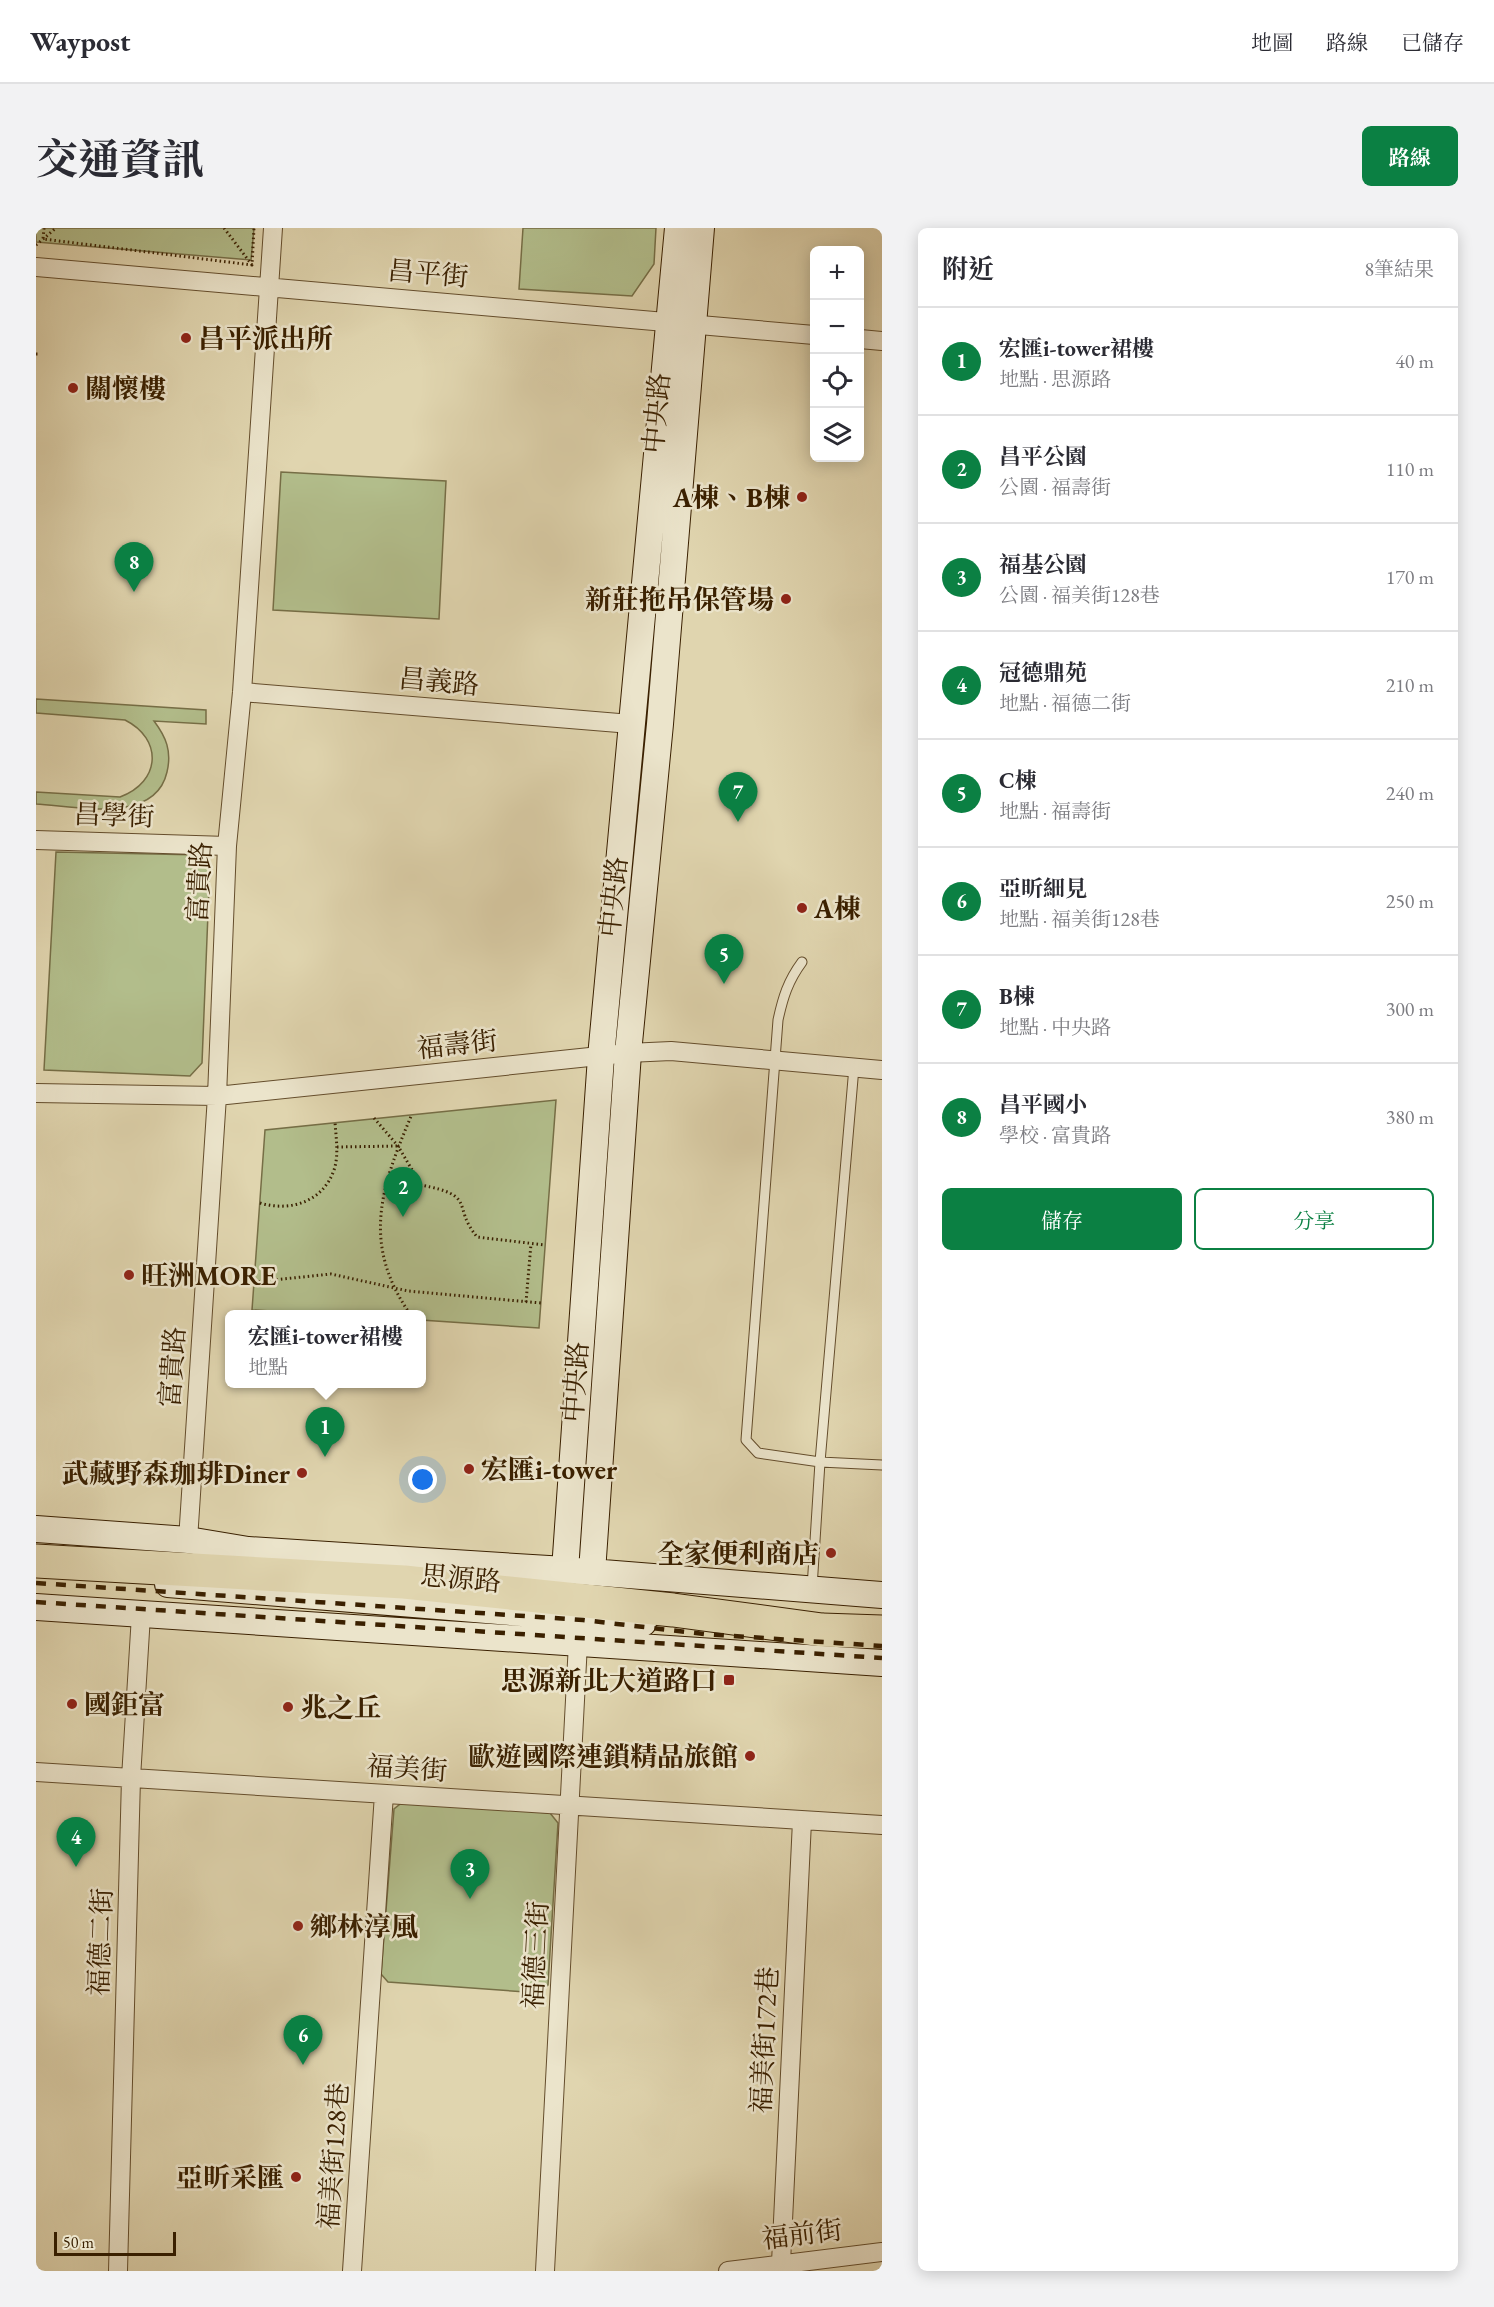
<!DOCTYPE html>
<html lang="zh-TW">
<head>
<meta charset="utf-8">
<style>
	body { margin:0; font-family:"EB Garamond","Noto Serif TC",serif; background:#f2f2f3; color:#2b2b33 }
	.controls { position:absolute; right:18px; top:18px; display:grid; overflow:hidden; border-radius:9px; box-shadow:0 3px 15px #0003 }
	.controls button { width:54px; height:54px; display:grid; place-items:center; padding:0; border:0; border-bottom:2px solid #e1e1e2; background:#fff; color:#2b2b33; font:30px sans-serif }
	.scale { position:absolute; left:18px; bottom:15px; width:122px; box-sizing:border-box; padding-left:6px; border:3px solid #3a2000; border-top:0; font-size:16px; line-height:21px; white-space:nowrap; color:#3a2000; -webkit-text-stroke:4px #ebe4cb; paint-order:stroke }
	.you { position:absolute; left:387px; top:1252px; width:21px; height:21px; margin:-15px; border:4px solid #fff; border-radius:50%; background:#1a73e8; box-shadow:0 0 0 9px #1a73e833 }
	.badge { display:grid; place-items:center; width:39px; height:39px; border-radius:50%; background:#0b8043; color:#fff; font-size:20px; font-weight:700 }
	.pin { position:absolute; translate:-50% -50px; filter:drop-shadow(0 2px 3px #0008) }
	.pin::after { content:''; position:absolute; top:32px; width:21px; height:18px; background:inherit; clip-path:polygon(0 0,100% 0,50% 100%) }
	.popup { position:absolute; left:189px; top:1082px; width:201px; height:78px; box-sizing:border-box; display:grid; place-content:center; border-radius:9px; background:#fff; filter:drop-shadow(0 2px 4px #0005); font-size:20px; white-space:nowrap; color:#7c7c81 }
	.popup b { font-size:22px; color:#2b2b33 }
	.popup::after { content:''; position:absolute; left:50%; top:100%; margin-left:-12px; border:12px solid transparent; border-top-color:#fff }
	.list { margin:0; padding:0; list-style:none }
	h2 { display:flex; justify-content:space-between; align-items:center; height:78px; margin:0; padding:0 24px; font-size:26px }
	h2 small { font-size:20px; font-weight:400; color:#7c7c81 }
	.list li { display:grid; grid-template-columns:39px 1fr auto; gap:18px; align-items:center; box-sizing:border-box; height:108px; padding:0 24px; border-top:2px solid #e1e1e2 }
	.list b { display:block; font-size:22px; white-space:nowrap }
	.list p { margin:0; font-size:20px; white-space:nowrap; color:#7c7c81 }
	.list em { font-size:20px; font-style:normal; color:#7c7c81 }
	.actions { display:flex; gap:12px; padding:18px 24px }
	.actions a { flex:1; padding:14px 0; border:2px solid #0b8043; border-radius:9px; text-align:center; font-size:21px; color:#0b8043 }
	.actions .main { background:#0b8043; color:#fff }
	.icon { flex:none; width:33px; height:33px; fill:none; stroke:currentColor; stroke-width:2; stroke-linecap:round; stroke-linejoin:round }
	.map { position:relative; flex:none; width:846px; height:2043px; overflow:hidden; border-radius:9px }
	header { display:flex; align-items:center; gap:36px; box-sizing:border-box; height:84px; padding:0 30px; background:#fff; border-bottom:2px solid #e1e1e2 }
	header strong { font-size:28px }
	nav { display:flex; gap:33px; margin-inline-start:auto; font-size:21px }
	.intro { display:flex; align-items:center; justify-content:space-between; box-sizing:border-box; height:144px; padding:0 36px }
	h1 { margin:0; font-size:42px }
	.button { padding:15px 27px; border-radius:9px; background:#0b8043; color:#fff; font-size:21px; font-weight:700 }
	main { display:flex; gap:36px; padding:0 36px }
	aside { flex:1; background:#fff; border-radius:9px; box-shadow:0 3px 15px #0003 }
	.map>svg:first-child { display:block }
	.green { fill:#b2bd8b; stroke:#766e46; stroke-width:1.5 }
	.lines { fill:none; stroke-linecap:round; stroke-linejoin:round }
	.lane-casing { stroke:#644d2c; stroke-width:11 }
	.street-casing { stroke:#644d2c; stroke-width:20 }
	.secondary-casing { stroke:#3a2000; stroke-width:28 }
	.highway-casing { stroke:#3a2000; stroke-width:35 }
	.path { stroke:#3a2000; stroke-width:3; stroke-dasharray:1.5 3; stroke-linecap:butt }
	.lane { stroke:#ebe4cb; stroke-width:9 }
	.street { stroke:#ebe4cb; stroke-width:18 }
	.secondary { stroke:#ebe4cb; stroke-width:26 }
	.highway { stroke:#e0d5af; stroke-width:33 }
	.rail { stroke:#3a2000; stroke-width:4.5; stroke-dasharray:10 10; stroke-linecap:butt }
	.poi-dot { fill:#8f2418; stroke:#ebe4cb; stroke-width:2 }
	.labels { text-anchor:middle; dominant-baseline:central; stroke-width:5; stroke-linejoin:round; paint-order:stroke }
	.street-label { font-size:27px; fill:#3a2000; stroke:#ebe4cb }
	.poi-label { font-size:27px; font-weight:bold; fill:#3a2000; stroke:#ebe4cb; text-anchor:start }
</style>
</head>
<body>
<header>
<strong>Waypost</strong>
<nav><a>地圖</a><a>路線</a><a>已儲存</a></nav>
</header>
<div class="intro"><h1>交通資訊</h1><a class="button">路線</a></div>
<main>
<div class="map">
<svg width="846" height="2043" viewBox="0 0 846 2043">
	<rect width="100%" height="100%" fill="#e0d5af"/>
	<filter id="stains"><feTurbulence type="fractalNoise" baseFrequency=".00333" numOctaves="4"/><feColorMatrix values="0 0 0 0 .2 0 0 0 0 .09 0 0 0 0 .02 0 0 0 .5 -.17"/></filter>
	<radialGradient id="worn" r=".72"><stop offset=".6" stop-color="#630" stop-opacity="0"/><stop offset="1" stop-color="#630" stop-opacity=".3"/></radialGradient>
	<path class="green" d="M0,0H218L215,32L0,14Z
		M487,0H620L618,36L596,68L483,61Z
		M245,244L410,253L403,391L237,382Z
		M0,471L170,482V496L118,493C130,509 136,523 131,544C119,597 40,578 0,576V564L84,569C125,554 127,511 89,492L0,485Z
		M20,624L166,627L174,635L166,835L154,848L8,842Z
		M520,872L503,1100L385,1092V1086H288L216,1082L229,902Z
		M368,1573L514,1585L522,1595L512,1757L504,1765L352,1754L345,1746L358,1581Z"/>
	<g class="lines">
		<defs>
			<path id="lane" d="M766,734C752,753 747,769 742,792L710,1212L722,1225L784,1234L846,1237
				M776,1360L784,1234L818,839"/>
			<path id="street" d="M0,39L778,107
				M824,111L846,113
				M206,464L595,496
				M0,612L191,618
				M0,865L181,868L592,825L635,823L846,842
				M152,1312L181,868L191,618L206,464L237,0
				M0,1544L846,1597
				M745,2035L766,1593
				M82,2043L95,1550L105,1387
				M316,2043L348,1566
				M509,2043L542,1415
				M692,2043L846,2024"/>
			<path id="secondary" d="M0,1301L152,1312L212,1322L529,1342L846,1367
				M529,1342L565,829L642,0
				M556,1344L592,825L624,496L665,0
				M132,1356L607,1395
				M0,1379L846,1435"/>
			<path id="highway" d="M0,1333L368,1354L637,1382L786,1402L846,1404"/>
		</defs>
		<use href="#lane" class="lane-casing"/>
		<use href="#street" class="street-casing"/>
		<use href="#secondary" class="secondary-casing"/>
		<use href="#highway" class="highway-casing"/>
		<path class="path" d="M8,0L7,11L216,37L218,0
			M188,0L216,37
			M0,17L20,0
			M0,126H4
			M338,890L362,918L385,957C442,968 415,977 441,1009L509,1017
			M301,919L362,918
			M224,975C254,984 287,974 298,942C303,927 300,910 299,894
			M218,1054L295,1046L372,1063L505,1075
			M490,1074L495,1016
			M374,1086C325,1015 345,959 376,886"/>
		<use href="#lane" class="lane"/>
		<use href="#street" class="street"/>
		<use href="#secondary" class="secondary"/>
		<use href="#highway" class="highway"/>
		<path class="rail" d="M0,1355L547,1392L668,1406L846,1418
			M0,1374L846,1430"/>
	</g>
	<g class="poi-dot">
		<circle cx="150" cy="110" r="6"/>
		<circle cx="37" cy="160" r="6"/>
		<circle cx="766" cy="269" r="6"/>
		<circle cx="750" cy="371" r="6"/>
		<circle cx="766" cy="680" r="6"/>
		<circle cx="93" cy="1047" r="6"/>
		<circle cx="433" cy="1241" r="6"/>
		<circle cx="266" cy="1245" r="6"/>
		<circle cx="795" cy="1325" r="6"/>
		<rect x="687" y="1446" width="12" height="12" rx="3"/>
		<circle cx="36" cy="1476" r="6"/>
		<circle cx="252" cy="1479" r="6"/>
		<circle cx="714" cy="1528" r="6"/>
		<circle cx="262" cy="1698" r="6"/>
		<circle cx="260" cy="1949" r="6"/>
	</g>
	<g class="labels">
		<g class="street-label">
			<text transform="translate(392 45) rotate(5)">昌平街</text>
			<text transform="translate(620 185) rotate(-85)">中央路</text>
			<text transform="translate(403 453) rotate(5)">昌義路</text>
			<text transform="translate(78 587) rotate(2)">昌學街</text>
			<text transform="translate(163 654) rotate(-87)">富貴路</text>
			<text transform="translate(577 669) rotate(-84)">中央路</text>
			<text transform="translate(421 816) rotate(-6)">福壽街</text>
			<text transform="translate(136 1139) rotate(-86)">富貴路</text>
			<text transform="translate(539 1154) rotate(-86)">中央路</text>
			<text transform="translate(425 1350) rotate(5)">思源路</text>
			<text transform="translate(371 1540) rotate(4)">福美街</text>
			<text transform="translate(64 1714) rotate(-88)">福德二街</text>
			<text transform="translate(499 1727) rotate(-87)">福德三街</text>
			<text transform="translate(728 1812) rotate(-87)">福美街172巷</text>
			<text transform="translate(297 1928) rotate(-86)">福美街128巷</text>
			<text transform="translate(766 2006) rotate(-7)">福前街</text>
		</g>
		<g class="poi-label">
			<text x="162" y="110">昌平派出所</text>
			<text x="49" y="160">關懷樓</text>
			<text x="754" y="269" text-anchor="end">A棟、B棟</text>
			<text x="738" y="371" text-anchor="end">新莊拖吊保管場</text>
			<text x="778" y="680">A棟</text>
			<text x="105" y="1047">旺洲MORE</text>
			<text x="445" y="1241">宏匯i-tower</text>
			<text x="254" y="1245" text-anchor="end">武藏野森珈琲Diner</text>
			<text x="783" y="1325" text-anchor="end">全家便利商店</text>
			<text x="681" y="1452" text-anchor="end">思源新北大道路口</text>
			<text x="48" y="1476">國鉅富</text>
			<text x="264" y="1479">兆之丘</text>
			<text x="702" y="1528" text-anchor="end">歐遊國際連鎖精品旅館</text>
			<text x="274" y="1698">鄉林淳風</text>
			<text x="248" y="1949" text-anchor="end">亞昕采匯</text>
		</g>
	</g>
	<rect width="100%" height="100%" filter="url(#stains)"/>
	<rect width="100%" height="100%" fill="url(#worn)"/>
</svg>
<div class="controls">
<button>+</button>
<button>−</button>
<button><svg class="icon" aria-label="locate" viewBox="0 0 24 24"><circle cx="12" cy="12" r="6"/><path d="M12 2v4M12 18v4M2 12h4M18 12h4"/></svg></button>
<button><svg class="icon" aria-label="layers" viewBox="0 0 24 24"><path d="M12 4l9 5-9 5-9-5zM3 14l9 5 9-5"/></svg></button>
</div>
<div class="scale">50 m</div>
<div class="you"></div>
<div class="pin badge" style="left:289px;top:1229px">1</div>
<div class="popup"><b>宏匯i-tower裙樓</b>地點</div>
<div class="pin badge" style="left:367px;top:989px">2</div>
<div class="pin badge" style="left:434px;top:1671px">3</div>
<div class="pin badge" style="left:40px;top:1639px">4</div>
<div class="pin badge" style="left:688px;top:756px">5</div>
<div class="pin badge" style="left:267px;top:1837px">6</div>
<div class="pin badge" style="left:702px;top:594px">7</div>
<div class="pin badge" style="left:98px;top:364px">8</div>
</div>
<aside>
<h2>附近<small>8筆結果</small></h2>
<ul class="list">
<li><span class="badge">1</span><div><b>宏匯i-tower裙樓</b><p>地點 · 思源路</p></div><em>40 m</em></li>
<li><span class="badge">2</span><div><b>昌平公園</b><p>公園 · 福壽街</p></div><em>110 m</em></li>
<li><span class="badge">3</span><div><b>福基公園</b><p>公園 · 福美街128巷</p></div><em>170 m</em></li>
<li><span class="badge">4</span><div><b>冠德鼎苑</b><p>地點 · 福德二街</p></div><em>210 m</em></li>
<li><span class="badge">5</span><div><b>C棟</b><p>地點 · 福壽街</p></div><em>240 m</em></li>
<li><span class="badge">6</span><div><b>亞昕細見</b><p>地點 · 福美街128巷</p></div><em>250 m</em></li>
<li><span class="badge">7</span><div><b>B棟</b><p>地點 · 中央路</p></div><em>300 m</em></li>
<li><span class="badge">8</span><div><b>昌平國小</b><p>學校 · 富貴路</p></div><em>380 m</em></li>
</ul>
<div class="actions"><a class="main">儲存</a><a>分享</a></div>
</aside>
</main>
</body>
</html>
